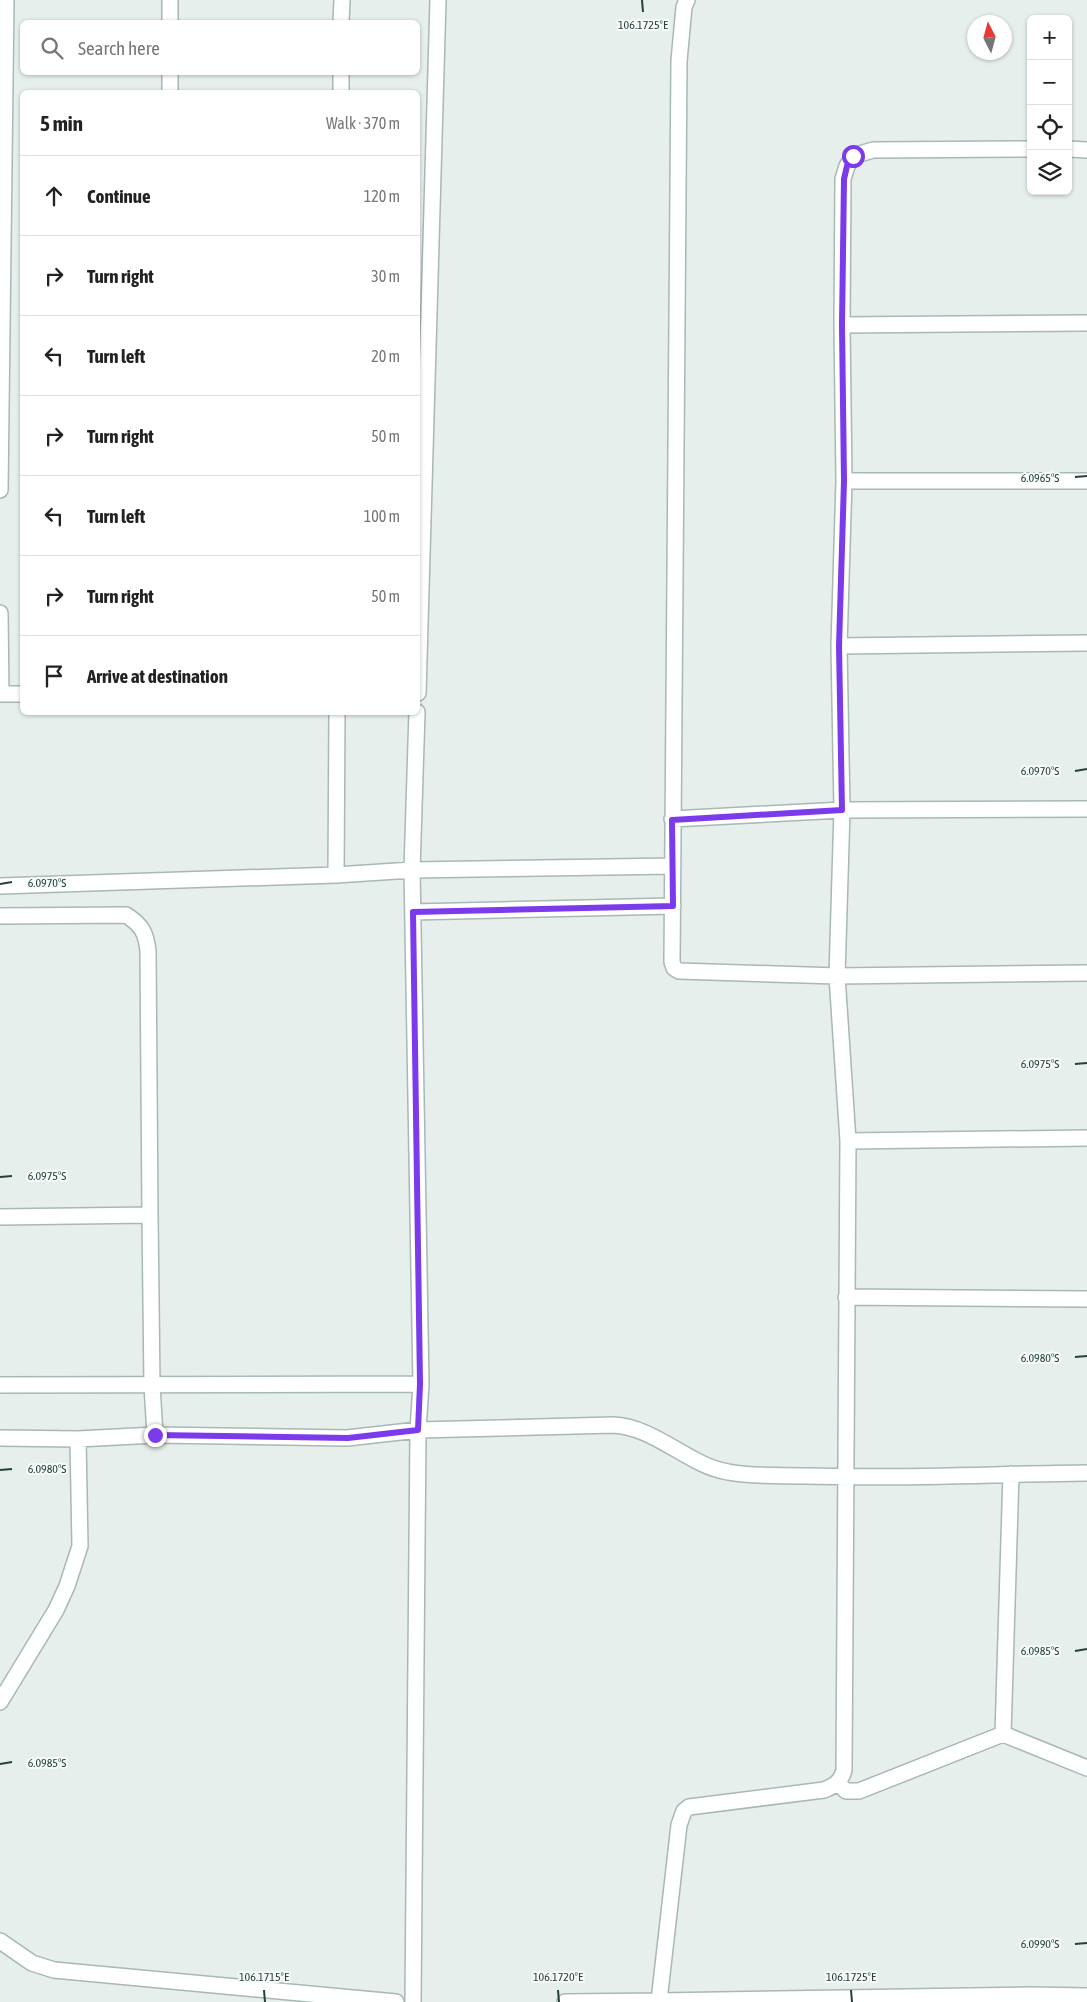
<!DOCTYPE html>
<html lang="en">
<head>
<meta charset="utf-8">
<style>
	body { margin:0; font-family:"Asap Condensed",sans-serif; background:#f2f2f2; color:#222 }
	.controls { position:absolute; right:15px; top:15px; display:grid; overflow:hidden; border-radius:8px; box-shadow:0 1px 4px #0004 }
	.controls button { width:45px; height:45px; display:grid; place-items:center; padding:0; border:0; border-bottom:1px solid #e0e0e0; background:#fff; color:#222; font:25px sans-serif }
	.compass { position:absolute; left:967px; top:15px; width:45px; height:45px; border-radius:50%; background:#fff; box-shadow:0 1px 4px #0004; rotate:354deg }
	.stop { position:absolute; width:15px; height:15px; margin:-11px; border:4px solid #7c3aed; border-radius:50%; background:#fff }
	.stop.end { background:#7c3aed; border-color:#fff; box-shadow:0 1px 5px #0008 }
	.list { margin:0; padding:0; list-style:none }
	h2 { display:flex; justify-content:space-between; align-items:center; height:65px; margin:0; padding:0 20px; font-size:21px }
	h2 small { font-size:16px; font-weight:400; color:#767676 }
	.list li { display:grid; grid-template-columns:32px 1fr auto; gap:15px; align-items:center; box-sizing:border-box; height:80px; padding:0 20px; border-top:1px solid #e0e0e0 }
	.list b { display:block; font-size:19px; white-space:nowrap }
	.list em { font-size:16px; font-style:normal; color:#767676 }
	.icon { flex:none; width:28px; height:28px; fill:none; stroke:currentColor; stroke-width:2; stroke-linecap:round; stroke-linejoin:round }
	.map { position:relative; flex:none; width:1087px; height:2002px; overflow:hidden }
	.search { position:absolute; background:#fff; box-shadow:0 1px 4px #0004; left:20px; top:20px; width:400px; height:55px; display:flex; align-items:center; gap:12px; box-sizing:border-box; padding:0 18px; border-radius:8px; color:#767676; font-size:19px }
	.panel { position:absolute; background:#fff; box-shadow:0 1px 4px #0004; left:20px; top:90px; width:400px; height:625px; border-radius:8px }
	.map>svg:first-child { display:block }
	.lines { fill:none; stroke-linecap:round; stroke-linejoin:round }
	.street-casing { stroke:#a8b8b2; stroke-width:18 }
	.street { stroke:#fff; stroke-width:15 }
	.route { stroke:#7c3aed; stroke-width:6 }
	.ticks { fill:none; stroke:#24423a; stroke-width:2 }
	.ticks-label { font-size:12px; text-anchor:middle; fill:#24423a; stroke:#f7fbf9; stroke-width:4; stroke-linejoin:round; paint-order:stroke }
</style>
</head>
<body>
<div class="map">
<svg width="1087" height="2002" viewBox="0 0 1087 2002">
	<rect width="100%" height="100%" fill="#e6efeb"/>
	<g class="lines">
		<defs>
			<path id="street" d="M687,0L684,7L679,61L672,962L674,968L679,971L837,976L842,810L839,646L844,481L842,325L843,179L847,166L853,156L873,150L1031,149
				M170,22V0
				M341,22L342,0
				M170,92V72
				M341,92V72
				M1068,149L1087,150
				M842,325L1087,323
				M844,481H1087
				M0,490L6,0
				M0,613L1,694
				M839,646L1087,643
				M418,693L438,0
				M0,694H22
				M672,819L842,810L1087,809
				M336,875L337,712
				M0,886L336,875L412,870L673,866
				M413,912L673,906
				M0,916L126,915C142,925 146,933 148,951L150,1215L0,1217
				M848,1141L1087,1138
				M150,1215L152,1386L155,1435
				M846,1297L1087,1299
				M0,1385L421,1384
				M0,1438L78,1439L155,1435L347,1438L418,1430L613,1425C656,1427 687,1465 728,1472C753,1477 781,1475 807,1476C900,1479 994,1474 1087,1473
				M0,1702L56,1610L67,1586L80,1546L78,1439
				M1003,1734L1011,1474
				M838,1783L846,1791H859L1003,1734L1087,1768
				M0,1941L32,1963L54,1970L396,2002
				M659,2001L1030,1995L1087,1996
				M413,2002L418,1430L421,1384L412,870L417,712
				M565,2002L659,2001L679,1825L684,1811L689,1807L824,1790C834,1786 841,1782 844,1770L848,1141L837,976L1087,973"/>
		</defs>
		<use href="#street" class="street-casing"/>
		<use href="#street" class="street"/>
	</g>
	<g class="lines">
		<path class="route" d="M155,1435L348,1438L418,1430L420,1384L413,912L673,906L672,820L842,810L839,646L844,481L842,325L844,179L847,166L853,156"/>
	</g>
	<path class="ticks" d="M642,0L643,12M1075,477L1087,476M1075,771L1087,769M0,884L12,882M1075,1064L1087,1063M0,1177L12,1176M1075,1357L1087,1356M0,1470L12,1469M1075,1651L1087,1649M0,1764L12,1762M1075,1944L1087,1943M264,1990L265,2002M558,1990L559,2002M851,1990L852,2002"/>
	<g class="ticks-label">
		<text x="643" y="29">106.1725°E</text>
		<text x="1040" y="482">6.0965°S</text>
		<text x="1040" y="775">6.0970°S</text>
		<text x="47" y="887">6.0970°S</text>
		<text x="1040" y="1068">6.0975°S</text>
		<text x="47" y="1180">6.0975°S</text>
		<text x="1040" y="1362">6.0980°S</text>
		<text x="47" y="1473">6.0980°S</text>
		<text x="1040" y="1655">6.0985°S</text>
		<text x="47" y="1767">6.0985°S</text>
		<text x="1040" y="1948">6.0990°S</text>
		<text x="264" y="1981">106.1715°E</text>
		<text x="558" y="1981">106.1720°E</text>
		<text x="851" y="1981">106.1725°E</text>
	</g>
</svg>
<div class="controls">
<button>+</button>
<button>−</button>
<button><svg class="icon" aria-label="locate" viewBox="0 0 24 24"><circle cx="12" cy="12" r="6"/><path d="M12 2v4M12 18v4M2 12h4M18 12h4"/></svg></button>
<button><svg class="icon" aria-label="layers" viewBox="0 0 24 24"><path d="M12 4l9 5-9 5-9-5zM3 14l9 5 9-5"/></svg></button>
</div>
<svg class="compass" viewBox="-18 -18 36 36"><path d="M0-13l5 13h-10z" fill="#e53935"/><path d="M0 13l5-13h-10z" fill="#767676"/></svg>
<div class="stop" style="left:853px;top:156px"></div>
<div class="stop end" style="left:155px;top:1435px"></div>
<div class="search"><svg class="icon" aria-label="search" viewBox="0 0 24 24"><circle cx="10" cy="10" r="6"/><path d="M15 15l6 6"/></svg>Search here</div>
<section class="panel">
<h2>5 min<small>Walk · 370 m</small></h2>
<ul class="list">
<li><svg class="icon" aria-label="ahead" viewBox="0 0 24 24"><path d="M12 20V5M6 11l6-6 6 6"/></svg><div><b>Continue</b></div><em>120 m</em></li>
<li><svg class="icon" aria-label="right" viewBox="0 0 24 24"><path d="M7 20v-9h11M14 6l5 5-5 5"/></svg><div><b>Turn right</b></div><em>30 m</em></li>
<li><svg class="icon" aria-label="left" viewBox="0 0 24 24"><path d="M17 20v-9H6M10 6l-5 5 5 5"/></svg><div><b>Turn left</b></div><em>20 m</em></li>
<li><svg class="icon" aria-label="right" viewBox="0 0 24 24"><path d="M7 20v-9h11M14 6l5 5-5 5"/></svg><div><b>Turn right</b></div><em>50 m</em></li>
<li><svg class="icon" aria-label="left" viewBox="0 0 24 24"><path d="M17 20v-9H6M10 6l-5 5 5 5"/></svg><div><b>Turn left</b></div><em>100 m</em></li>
<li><svg class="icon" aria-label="right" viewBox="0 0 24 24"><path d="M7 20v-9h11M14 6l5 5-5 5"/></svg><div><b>Turn right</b></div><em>50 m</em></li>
<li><svg class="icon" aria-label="arrive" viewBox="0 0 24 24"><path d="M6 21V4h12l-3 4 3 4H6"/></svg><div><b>Arrive at destination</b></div></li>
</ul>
</section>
</div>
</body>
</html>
